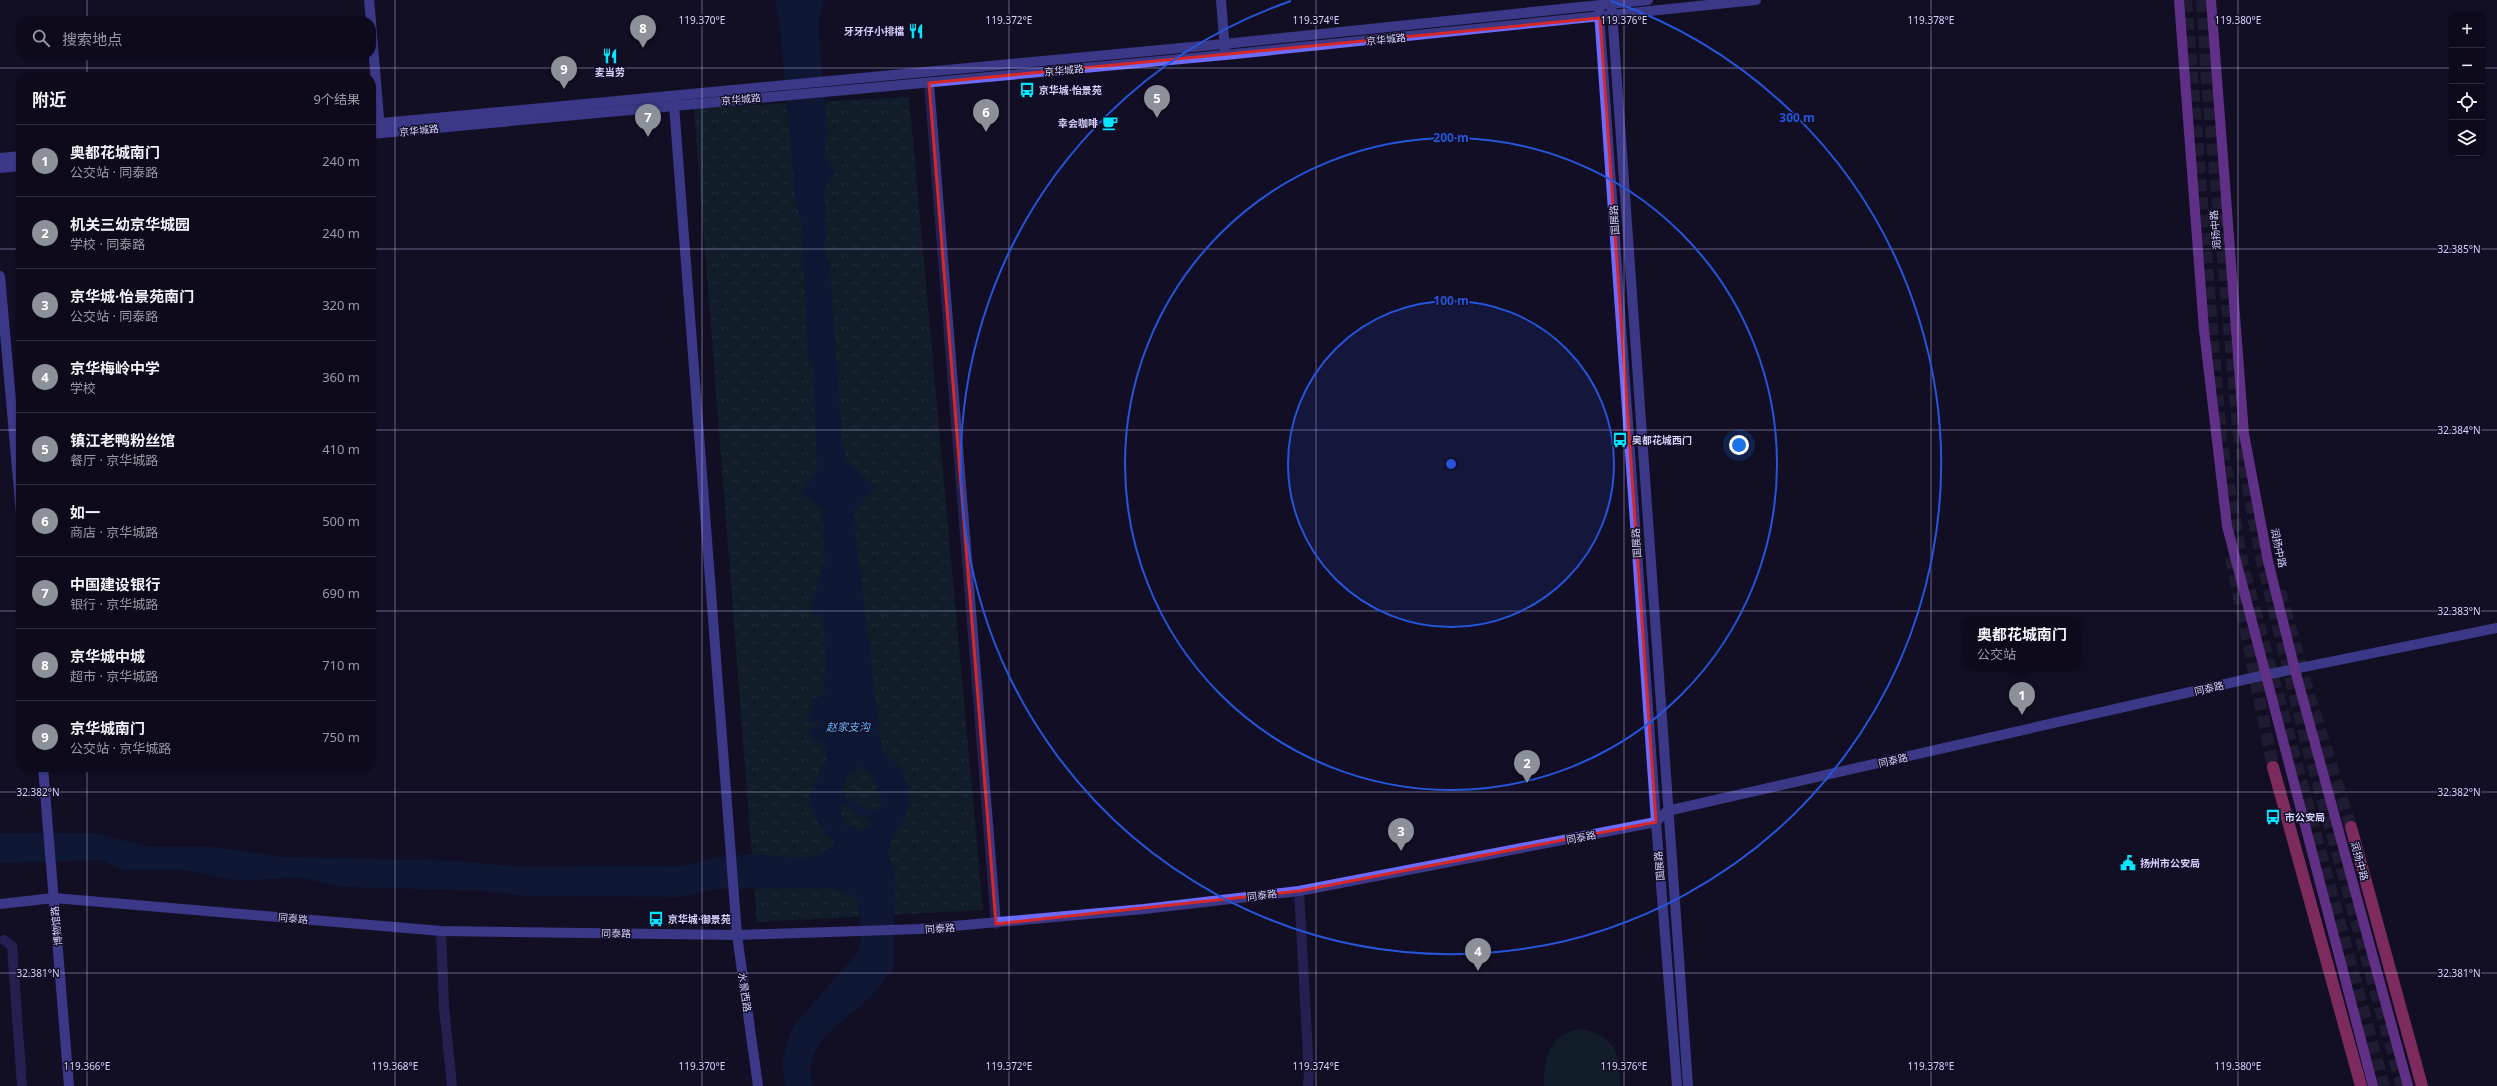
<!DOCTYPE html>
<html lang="zh">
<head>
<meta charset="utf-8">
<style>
	body { margin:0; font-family:"Noto Sans","Noto Sans SC",sans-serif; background:#1c1829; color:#f1f3f6 }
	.controls { position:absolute; right:12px; top:12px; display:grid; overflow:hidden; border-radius:8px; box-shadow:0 1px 3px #0004 }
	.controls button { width:36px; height:36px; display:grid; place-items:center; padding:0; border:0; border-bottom:1px solid #2e2b3b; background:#0e0a1c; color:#f1f3f6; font:20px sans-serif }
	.you { position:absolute; left:1739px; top:445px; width:14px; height:14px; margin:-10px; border:3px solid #fff; border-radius:50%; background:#1a73e8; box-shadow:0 0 0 6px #1a73e833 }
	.badge { display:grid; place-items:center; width:26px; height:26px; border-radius:50%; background:#8c9099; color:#fff; font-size:13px; font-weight:700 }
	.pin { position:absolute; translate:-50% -33px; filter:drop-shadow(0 1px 2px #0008) }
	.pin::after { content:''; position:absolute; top:21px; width:14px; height:12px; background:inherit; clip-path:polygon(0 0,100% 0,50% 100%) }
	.popup { position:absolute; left:1963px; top:617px; width:118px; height:52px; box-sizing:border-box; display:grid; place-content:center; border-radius:8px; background:#0e0a1c; filter:drop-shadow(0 1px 3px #0005); font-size:13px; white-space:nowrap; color:#9b9aa3 }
	.popup b { font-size:15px; color:#f1f3f6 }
	.popup::after { content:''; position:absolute; left:50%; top:100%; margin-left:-8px; border:8px solid transparent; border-top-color:#0e0a1c }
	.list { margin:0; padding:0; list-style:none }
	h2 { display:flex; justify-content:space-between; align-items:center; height:52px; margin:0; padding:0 16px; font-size:17px }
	h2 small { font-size:13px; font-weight:400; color:#9b9aa3 }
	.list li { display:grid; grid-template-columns:26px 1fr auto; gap:12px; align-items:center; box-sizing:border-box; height:72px; padding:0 16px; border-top:1px solid #2e2b3b }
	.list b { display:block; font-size:15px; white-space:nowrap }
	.list p { margin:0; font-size:13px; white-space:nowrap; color:#9b9aa3 }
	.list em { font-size:13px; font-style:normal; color:#9b9aa3 }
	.icon { flex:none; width:22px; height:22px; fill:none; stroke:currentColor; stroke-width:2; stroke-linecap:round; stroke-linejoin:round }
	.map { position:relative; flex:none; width:2497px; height:1086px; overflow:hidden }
	.search { position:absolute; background:#0e0a1c; box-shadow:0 1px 3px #0004; left:16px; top:16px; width:360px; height:44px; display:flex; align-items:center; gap:10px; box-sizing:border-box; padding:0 14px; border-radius:16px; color:#9b9aa3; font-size:15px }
	.panel { position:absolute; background:#0e0a1c; box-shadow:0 1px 3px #0004; left:16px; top:72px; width:360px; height:700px; border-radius:16px }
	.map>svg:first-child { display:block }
	.grass { fill:#112f2e }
	.forest { fill:url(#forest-crowns) }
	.water { fill:#0b2247; fill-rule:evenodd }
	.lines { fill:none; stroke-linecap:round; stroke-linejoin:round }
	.highway-tunnel { stroke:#302c46; stroke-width:12; stroke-dasharray:12 6; stroke-linecap:butt }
	.street { stroke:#3b3985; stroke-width:10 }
	.secondary { stroke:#6c6aff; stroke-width:10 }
	.primary { stroke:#bf5aff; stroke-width:10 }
	.highway { stroke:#ff4ea5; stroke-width:12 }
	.marked { fill:none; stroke:#d62828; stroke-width:3; stroke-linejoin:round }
	.ticks { fill:none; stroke:#d7d3ff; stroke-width:1; stroke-opacity:0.45 }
	.ring { fill:none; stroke:#2655da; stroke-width:2 }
	.labels { text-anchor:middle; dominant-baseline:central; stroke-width:3; stroke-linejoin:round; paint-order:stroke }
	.poi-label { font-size:10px; font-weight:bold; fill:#d7d3ff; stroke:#120e25; text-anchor:start }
	.street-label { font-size:10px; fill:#d7d3ff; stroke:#120e25 }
	.water-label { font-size:11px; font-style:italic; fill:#61b8ff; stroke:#120e25 }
	.ticks-label { font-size:10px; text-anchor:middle; fill:#d7d3ff; stroke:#120e25; stroke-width:3; stroke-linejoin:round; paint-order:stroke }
	.centre { fill:#2655da; stroke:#120e25; stroke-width:2 }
	.ring-label { font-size:12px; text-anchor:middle; font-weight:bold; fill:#2655da; stroke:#120e25; stroke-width:3; stroke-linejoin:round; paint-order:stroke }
</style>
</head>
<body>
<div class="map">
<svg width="2497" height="1086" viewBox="0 0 2497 1086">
	<defs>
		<pattern id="forest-crowns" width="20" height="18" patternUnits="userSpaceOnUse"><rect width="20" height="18" fill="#112f2e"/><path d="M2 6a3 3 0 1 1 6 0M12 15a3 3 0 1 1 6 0" fill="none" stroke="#334c4d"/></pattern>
	</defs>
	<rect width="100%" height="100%" fill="#120e25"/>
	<path class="grass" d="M1583,1029C1616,1037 1620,1055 1620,1086H1544C1544,1056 1548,1033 1583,1029Z"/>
	<path class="forest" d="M909,97L983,910L757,922L694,108Z"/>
	<path class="water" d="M775,0H824L818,24L828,135L824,155L835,173L824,189L827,234L824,246L830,267L842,440L846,461L875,486L853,512L882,751C886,756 893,761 897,766C914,784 913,820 893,834L888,855L895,872L894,968C885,979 876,991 866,1001C841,1024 800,1045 813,1086H785L782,1063L787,1041L795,1024L858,952L861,938L858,900L850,895L831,888L715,889L680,897L523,896L488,891L344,887L297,877L239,881L185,870H129L118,868L102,860L0,863V833H94L149,847H212L282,857L458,861L522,867L684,866L719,857L754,854L803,858L825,852L834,844C832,836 825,834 821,827C805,805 809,782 827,763L826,746L812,738L810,728L818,726L819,723H809V713L813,712L812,698L827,695L826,691L823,690L827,664L823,619L812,613L811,605L825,560L822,509L801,492L817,472L813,362L808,361L804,271L801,267L803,228L796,205L780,28ZM862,767L874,777L882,803L879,810C868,812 846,800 842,790L849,774ZM845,803L857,815L869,818L871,827L861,830L846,825L841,815V804Z"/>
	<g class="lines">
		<path class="highway-tunnel" d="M2186,0L2221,440L2243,566L2384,1086
			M2202,0L2207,83L2239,437L2260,553L2306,741L2402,1086
			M2231,557L2273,767
			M2280,591L2309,695L2351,827"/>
		<path class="street" d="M929,83L996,924
			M1299,891L1309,1073L1308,1086
			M441,931L444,1007L452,1086
			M4,940L12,946L22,1086"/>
		<path class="secondary" d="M369,0L371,21
			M1221,0L1225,50
			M1612,11L1688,1086
			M1599,12L1656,822L1677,1086
			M371,22L380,130
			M674,105L737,935L758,1086
			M371,124L1224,44L1648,0
			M371,134L1225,55L1756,0
			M0,158L21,156
			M0,168L21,166
			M0,276L21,514
			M43,767L69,1086
			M0,904L54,898L441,931L737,935L920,929L1144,909L1299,891L1656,822L1667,811L2265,675L2497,628"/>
		<path class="primary" d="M2179,0L2204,330L2227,526L2373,1086
			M2211,0L2244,434L2268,561L2295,670L2408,1086"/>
		<path class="highway" d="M2273,767L2361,1086
			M2351,827L2422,1086"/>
	</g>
	<path d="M0 0H2497V1086H0ZM1600,18L1656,822L1299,891L996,924L929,83Z" fill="#120e25" fill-opacity=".55" fill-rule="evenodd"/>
	<path class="marked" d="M1600,18L1656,822L1299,891L996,924L929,83Z"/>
	<path class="ticks" d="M87,0V21M395,0V1086M702,0V1086M1009,0V1086M1316,0V1086M1624,0V1086M1931,0V1086M2238,0V1086M87,55V77M0,68H2452M2482,68H2497M0,249H21M371,249H2497M0,430H21M371,430H2497M0,611H21M371,611H2497M87,767V1086M0,792H2497M0,973H2497"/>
	<circle cx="1451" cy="464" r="163" fill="#2655da" fill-opacity=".12"/>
	<g class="ring">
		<circle cx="1451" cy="464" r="163"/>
		<circle cx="1451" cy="464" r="326"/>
		<path d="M1611 1A490 490 0 1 1 1291 1"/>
	</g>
	<defs>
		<symbol id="restaurant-bare" viewBox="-9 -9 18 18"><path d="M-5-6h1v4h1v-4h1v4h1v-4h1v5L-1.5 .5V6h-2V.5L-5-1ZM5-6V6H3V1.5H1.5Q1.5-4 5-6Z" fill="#00e7fe" stroke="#120e25" stroke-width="2.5" paint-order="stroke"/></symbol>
		<symbol id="bus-bare" viewBox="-9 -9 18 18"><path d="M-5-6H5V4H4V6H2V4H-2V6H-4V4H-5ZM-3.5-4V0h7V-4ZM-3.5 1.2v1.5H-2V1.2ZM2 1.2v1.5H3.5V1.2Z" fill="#00e7fe" stroke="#120e25" stroke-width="2.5" paint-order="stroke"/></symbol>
		<symbol id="cafe-bare" viewBox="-9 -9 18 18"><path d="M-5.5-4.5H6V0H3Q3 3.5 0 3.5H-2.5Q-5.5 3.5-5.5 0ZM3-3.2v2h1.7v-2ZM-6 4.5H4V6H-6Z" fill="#00e7fe" stroke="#120e25" stroke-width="2.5" paint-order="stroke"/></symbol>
		<symbol id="civic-bare" viewBox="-9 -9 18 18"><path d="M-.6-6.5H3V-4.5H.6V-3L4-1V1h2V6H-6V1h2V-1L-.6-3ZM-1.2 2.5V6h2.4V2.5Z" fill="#00e7fe" stroke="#120e25" stroke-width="2.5" paint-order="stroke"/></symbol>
	</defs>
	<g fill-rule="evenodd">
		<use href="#restaurant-bare" x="905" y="20" width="22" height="22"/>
		<use href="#restaurant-bare" x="599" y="45" width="22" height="22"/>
		<use href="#bus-bare" x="1016" y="79" width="22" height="22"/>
		<use href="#cafe-bare" x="1099" y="112" width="22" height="22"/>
		<use href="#bus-bare" x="1609" y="429" width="22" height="22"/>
		<use href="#bus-bare" x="2262" y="806" width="22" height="22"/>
		<use href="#civic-bare" x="2117" y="852" width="22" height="22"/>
		<use href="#bus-bare" x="645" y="908" width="22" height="22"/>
	</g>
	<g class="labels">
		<g class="poi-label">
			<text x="904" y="31" text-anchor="end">牙牙仔小排檔</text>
			<text x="610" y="72" text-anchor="middle">麦当劳</text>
			<text x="1039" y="90">京华城·怡景苑</text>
			<text x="1098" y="123" text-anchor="end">幸会咖啡</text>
			<text x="1632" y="440">奥都花城西门</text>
			<text x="2285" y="817">市公安局</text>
			<text x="2140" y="863">扬州市公安局</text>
			<text x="668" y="919">京华城·御景苑</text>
		</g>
		<g class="street-label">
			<text transform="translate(1386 39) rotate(-6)">京华城路</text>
			<text transform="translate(1064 70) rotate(-5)">京华城路</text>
			<text transform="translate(741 99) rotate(-5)">京华城路</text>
			<text transform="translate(419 130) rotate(-6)">京华城路</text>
			<text transform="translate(1614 220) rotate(-94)">国展路</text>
			<text transform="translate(2215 230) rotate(-95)">润扬中路</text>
			<text transform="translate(1636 543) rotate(-94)">国展路</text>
			<text transform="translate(2279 548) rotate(78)">润扬中路</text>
			<text transform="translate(2209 688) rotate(-13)">同泰路</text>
			<text transform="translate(1893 760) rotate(-13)">同泰路</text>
			<text transform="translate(1581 837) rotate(-11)">同泰路</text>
			<text transform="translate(2360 861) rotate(75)">润扬中路</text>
			<text transform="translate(1659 866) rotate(-95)">国展路</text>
			<text transform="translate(1262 895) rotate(-7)">同泰路</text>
			<text transform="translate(293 918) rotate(5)">同泰路</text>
			<text transform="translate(56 926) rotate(-95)">博物馆路</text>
			<text transform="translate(940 928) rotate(-4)">同泰路</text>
			<text transform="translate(616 933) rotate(1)">同泰路</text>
			<text transform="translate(745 992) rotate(82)">水景西路</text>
		</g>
		<g class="water-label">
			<text x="848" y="726">赵家支沟</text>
		</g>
	</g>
	<g class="ticks-label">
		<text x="702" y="24">119.370°E</text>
		<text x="1009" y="24">119.372°E</text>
		<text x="1316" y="24">119.374°E</text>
		<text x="1624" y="24">119.376°E</text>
		<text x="1931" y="24">119.378°E</text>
		<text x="2238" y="24">119.380°E</text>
		<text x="2459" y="253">32.385°N</text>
		<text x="2459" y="434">32.384°N</text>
		<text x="2459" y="615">32.383°N</text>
		<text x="38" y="796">32.382°N</text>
		<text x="2459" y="796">32.382°N</text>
		<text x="38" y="977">32.381°N</text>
		<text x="2459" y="977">32.381°N</text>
		<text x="87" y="1070">119.366°E</text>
		<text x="395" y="1070">119.368°E</text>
		<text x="702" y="1070">119.370°E</text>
		<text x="1009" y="1070">119.372°E</text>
		<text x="1316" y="1070">119.374°E</text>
		<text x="1624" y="1070">119.376°E</text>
		<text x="1931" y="1070">119.378°E</text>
		<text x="2238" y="1070">119.380°E</text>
	</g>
	<circle cx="1451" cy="464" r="6" class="centre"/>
	<g class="ring-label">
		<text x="1797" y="122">300 m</text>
		<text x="1451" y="142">200 m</text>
		<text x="1451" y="305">100 m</text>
	</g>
</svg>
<div class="controls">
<button>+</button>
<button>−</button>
<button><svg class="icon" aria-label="locate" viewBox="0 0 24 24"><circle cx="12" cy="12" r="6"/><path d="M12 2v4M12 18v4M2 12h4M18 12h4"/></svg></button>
<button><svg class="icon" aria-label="layers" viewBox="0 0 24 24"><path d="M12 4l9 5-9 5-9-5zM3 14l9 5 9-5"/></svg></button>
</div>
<div class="you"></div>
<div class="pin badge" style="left:2022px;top:715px">1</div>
<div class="popup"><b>奥都花城南门</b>公交站</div>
<div class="pin badge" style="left:1527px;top:783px">2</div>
<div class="pin badge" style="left:1401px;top:851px">3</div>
<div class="pin badge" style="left:1478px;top:971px">4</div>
<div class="pin badge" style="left:1157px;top:118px">5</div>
<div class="pin badge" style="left:986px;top:132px">6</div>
<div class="pin badge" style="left:648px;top:137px">7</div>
<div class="pin badge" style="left:643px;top:48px">8</div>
<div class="pin badge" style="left:564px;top:89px">9</div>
<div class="search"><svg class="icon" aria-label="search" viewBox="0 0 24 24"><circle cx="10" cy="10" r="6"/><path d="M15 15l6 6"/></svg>搜索地点</div>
<section class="panel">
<h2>附近<small>9个结果</small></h2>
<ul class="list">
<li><span class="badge">1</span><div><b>奥都花城南门</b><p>公交站 · 同泰路</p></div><em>240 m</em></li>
<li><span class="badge">2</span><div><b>机关三幼京华城园</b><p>学校 · 同泰路</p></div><em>240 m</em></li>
<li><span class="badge">3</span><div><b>京华城·怡景苑南门</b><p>公交站 · 同泰路</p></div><em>320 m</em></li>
<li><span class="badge">4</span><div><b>京华梅岭中学</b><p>学校</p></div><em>360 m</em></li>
<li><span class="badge">5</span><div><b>镇江老鸭粉丝馆</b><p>餐厅 · 京华城路</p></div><em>410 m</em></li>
<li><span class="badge">6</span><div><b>如一</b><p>商店 · 京华城路</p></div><em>500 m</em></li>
<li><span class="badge">7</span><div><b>中国建设银行</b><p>银行 · 京华城路</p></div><em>690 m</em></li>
<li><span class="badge">8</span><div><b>京华城中城</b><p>超市 · 京华城路</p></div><em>710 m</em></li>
<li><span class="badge">9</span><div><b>京华城南门</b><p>公交站 · 京华城路</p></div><em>750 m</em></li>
</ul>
</section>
</div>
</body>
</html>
